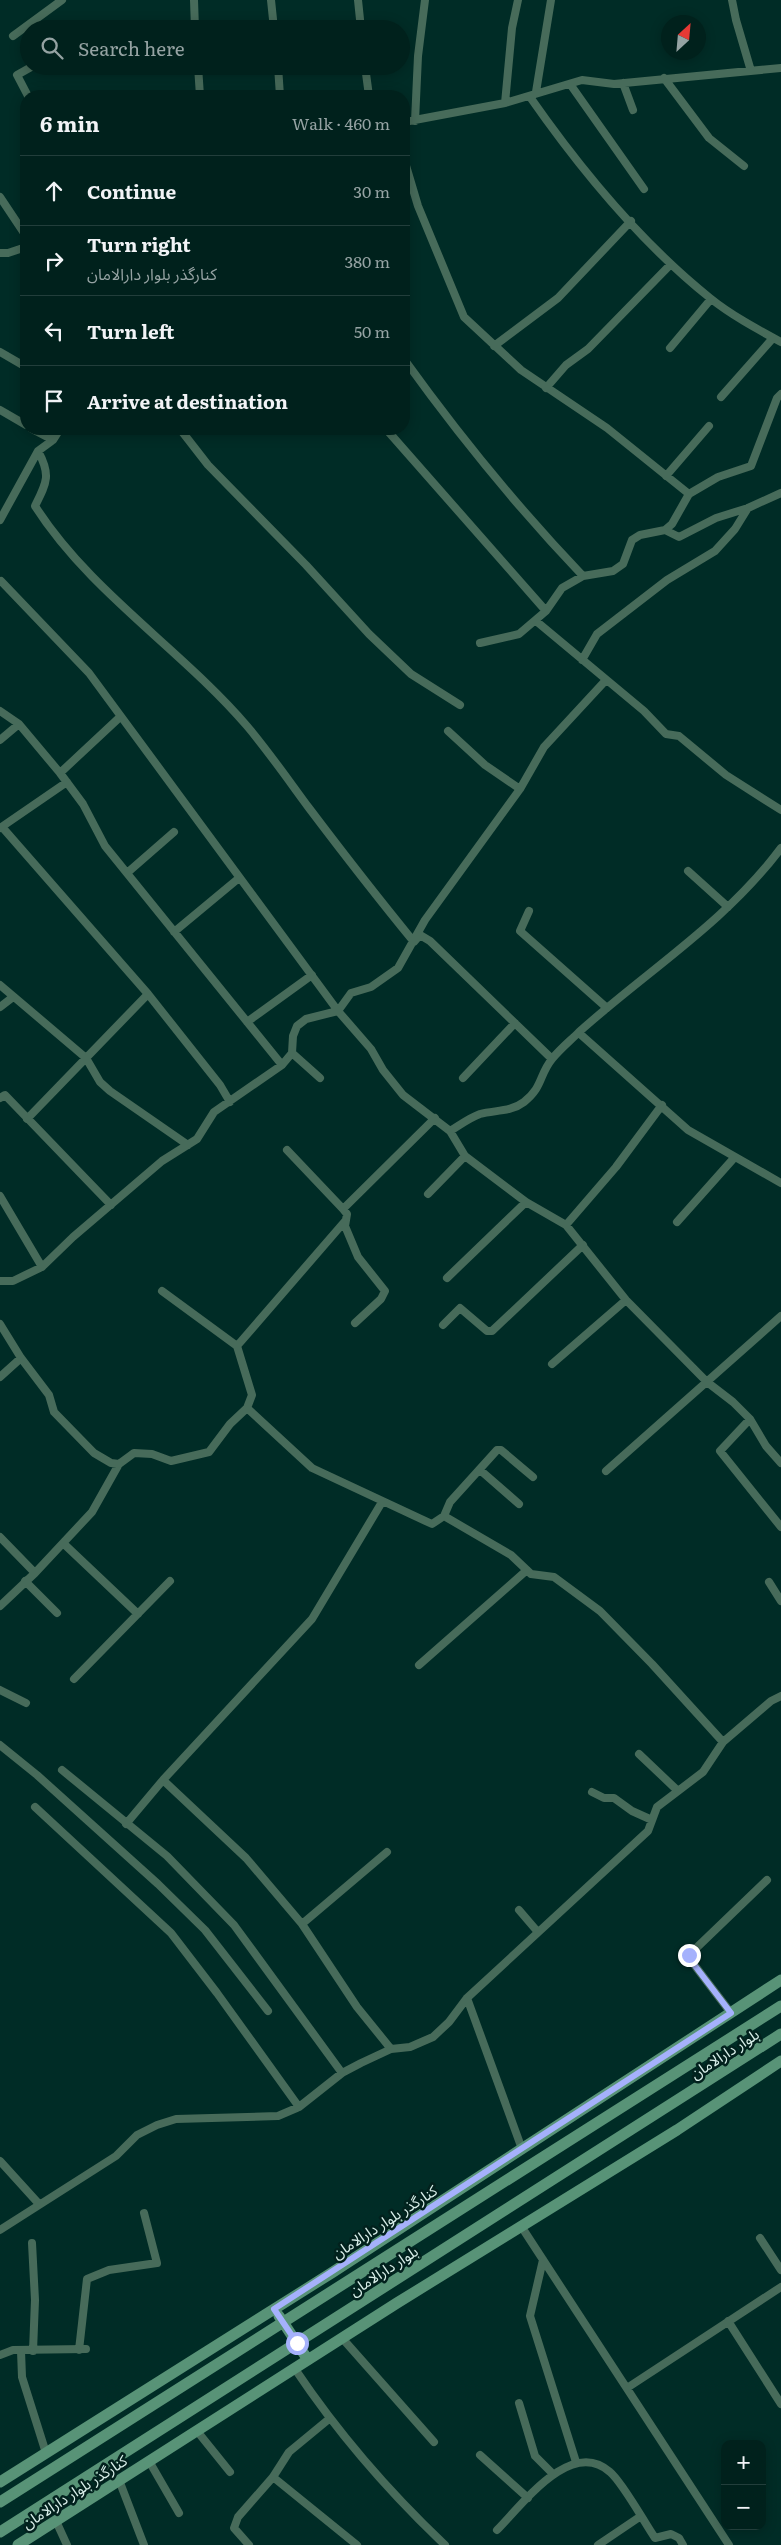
<!DOCTYPE html>
<html lang="en">
<head>
<meta charset="utf-8">
<style>
	body { margin:0; font-family:Literata,"Noto Sans Arabic",serif; background:#0e2e29; color:#f1f3f6 }
	.controls { position:absolute; right:15px; bottom:15px; display:grid; overflow:hidden; border-radius:10px; box-shadow:0 2px 12px #0003 }
	.controls button { width:45px; height:45px; display:grid; place-items:center; padding:0; border:0; border-bottom:1px solid #223e3b; background:#00211c; color:#f1f3f6; font:25px sans-serif }
	.compass { position:absolute; left:661px; top:15px; width:45px; height:45px; border-radius:50%; background:#00211c; box-shadow:0 2px 12px #0003; rotate:26deg }
	.stop { position:absolute; width:15px; height:15px; margin:-11px; border:4px solid #a5b1fc; border-radius:50%; background:#fff }
	.stop.end { background:#a5b1fc; border-color:#fff; box-shadow:0 1px 5px #0008 }
	.list { margin:0; padding:0; list-style:none }
	h2 { display:flex; justify-content:space-between; align-items:center; height:65px; margin:0; padding:0 20px; font-size:21px }
	h2 small { font-size:16px; font-weight:400; color:#95a3a3 }
	.list li { display:grid; grid-template-columns:32px 1fr auto; gap:15px; align-items:center; box-sizing:border-box; height:70px; padding:0 20px; border-top:1px solid #223e3b }
	.list b { display:block; font-size:19px; white-space:nowrap }
	.list p { margin:0; font-size:16px; white-space:nowrap; color:#95a3a3 }
	.list em { font-size:16px; font-style:normal; color:#95a3a3 }
	.icon { flex:none; width:28px; height:28px; fill:none; stroke:currentColor; stroke-width:2; stroke-linecap:round; stroke-linejoin:round }
	.map { position:relative; flex:none; width:781px; height:2545px; overflow:hidden }
	.search { position:absolute; background:#00211c; box-shadow:0 2px 12px #0003; left:20px; top:20px; width:390px; height:55px; display:flex; align-items:center; gap:12px; box-sizing:border-box; padding:0 18px; border-radius:28px; color:#95a3a3; font-size:19px }
	.panel { position:absolute; background:#00211c; box-shadow:0 2px 12px #0003; left:20px; top:90px; width:390px; height:345px; border-radius:20px }
	.map>svg:first-child { display:block }
	.lines { fill:none; stroke-linecap:round; stroke-linejoin:round }
	.street { stroke:#476b5a; stroke-width:8 }
	.secondary { stroke:#589377; stroke-width:11 }
	.route { stroke:#a5b1fc; stroke-width:6 }
	.labels { text-anchor:middle; dominant-baseline:central; stroke-width:5; stroke-linejoin:round; paint-order:stroke }
	.street-label { font-size:15px; fill:#d9efea; stroke:#02211d }
</style>
</head>
<body>
<div class="map">
<svg width="781" height="2545" viewBox="0 0 781 2545">
	<rect width="100%" height="100%" fill="#002c26"/>
	<g class="lines">
		<path class="street" d="M194,0L195,29
			M271,0L274,29
			M358,0L361,29
			M732,0L736,20L751,71
			M13,36L62,0
			M198,66L200,96
			M278,66L280,96
			M365,66L369,96
			M664,78L709,138L744,166
			M623,83L633,110
			M570,84L644,189
			M536,92L551,0
			M28,96L17,75L33,66
			M530,97C581,170 640,242 710,298C731,315 757,329 781,342
			M505,103L512,28L518,0
			M415,121L418,56L425,0
			M404,122L505,103L582,80L614,84L781,68
			M404,159L418,206L464,317L521,370L607,428L689,494
			M0,197L26,236
			M0,253H8L26,247
			M494,346L558,298L631,221
			M670,348L711,299
			M0,352L26,367
			M404,359C458,434 519,509 583,576
			M546,388L566,365L588,349L671,264
			M721,397L773,338
			M0,410L26,425
			M32,429L53,440
			M180,429L208,465L306,565L369,634L411,674L460,705
			M386,429L546,611
			M38,451C51,475 47,482 35,506C90,592 181,649 247,726C269,752 289,781 309,808C343,853 378,898 414,942L420,935L430,941L552,1059
			M666,476L709,426
			M0,520L38,451L53,440L60,429
			M665,530L679,537L716,518L748,508L781,493
			M1,581L89,673L338,1011L371,1049L383,1070L403,1095L450,1131L465,1156L526,1202L566,1225L626,1300L707,1382L733,1402L750,1419L766,1446L781,1463
			M536,621L644,711L666,734L679,736L726,775L781,810
			M480,643L519,634L546,611L562,588L583,576L613,571L623,564L632,540L640,535L665,530L672,524L689,494L718,477L751,466L777,398L781,394
			M582,660L597,634L667,580L715,551L735,529L748,508
			M0,711L19,724L60,773L83,804L105,846L282,1065
			M448,731L485,765L520,789
			M0,740L19,724
			M60,773L120,717
			M2,827L148,994L220,1085L230,1102
			M0,828L67,782
			M688,871L728,907
			M127,873L174,832
			M529,911L520,931L607,1008
			M174,932L239,878
			M0,985L86,1058L100,1082L110,1091L188,1145
			M0,1007L13,997
			M247,1022L312,975
			M579,1033L688,1130L781,1183
			M292,1053L320,1078
			M463,1078L515,1023
			M0,1098L5,1095L111,1205
			M27,1119L148,994
			M450,1131C460,1125 469,1118 480,1114C495,1110 511,1112 524,1102C543,1087 539,1075 552,1059C560,1049 570,1041 579,1032C647,971 726,922 781,848
			M428,1194L465,1156
			M0,1196L42,1267
			M343,1209L435,1118
			M346,1220L345,1226L358,1257L385,1291L381,1299L355,1323
			M677,1222L734,1158
			M566,1225L616,1167L662,1105
			M447,1278L526,1202
			M0,1281H13L42,1267L73,1237L162,1161L197,1139L214,1112L282,1065L292,1053L293,1036L297,1026L306,1019L338,1011L351,993L371,987L398,968L425,920L520,789L544,747L606,680
			M162,1291L237,1346
			M0,1324L21,1358L49,1395L54,1412L94,1453L111,1463L119,1464
			M443,1325L460,1308L487,1331H492L583,1245
			M552,1364L626,1300
			M0,1377L21,1358
			M247,1408L312,1468L432,1524L444,1516L511,1555L531,1574L554,1577L600,1611L652,1664L723,1742
			M750,1419L720,1451L781,1527
			M480,1470L519,1504
			M606,1471L781,1316
			M444,1516L450,1502L497,1450H501L533,1477
			M0,1537L35,1573
			M63,1543L138,1614
			M25,1581L57,1613
			M769,1582L781,1601
			M0,1606L35,1573L92,1512L119,1464L134,1453L152,1454L171,1461L209,1452L230,1424L247,1408L252,1395L237,1346L346,1220L347,1214L343,1209L287,1150
			M419,1665L527,1570
			M74,1679L170,1581
			M0,1690L26,1703
			M0,1745L37,1775L158,1884L205,1930L268,2011
			M639,1754L678,1791
			M62,1770L167,1856L234,1925L342,2073
			M163,1780L246,1858L302,1924L357,2007L391,2049
			M592,1792L604,1798H614L632,1811L652,1820
			M35,1807L171,1933L217,1993L299,2107
			M126,1824L163,1780L312,1619L382,1502
			M519,1910L537,1931
			M302,1924L387,1852
			M467,1998L522,2149
			M731,2013L689,1958V1955L767,1880
			M0,2161L39,2204
			M521,2226L729,2545
			M0,2230L116,2156L137,2135L157,2125L176,2119L278,2116L299,2107L342,2073L361,2063L391,2049L410,2047L433,2037L449,2022L467,1998L648,1831L657,1807L703,1772L723,1742L771,1701L781,1696
			M760,2238L781,2270
			M32,2243L35,2300L33,2351
			M543,2260L530,2316L576,2462
			M728,2321L781,2404
			M342,2338L434,2442
			M79,2350L87,2279L109,2270L157,2263L144,2213
			M21,2351L22,2377L46,2453
			M0,2355L13,2350L86,2349
			M295,2369C338,2433 389,2492 445,2545
			M627,2388L781,2287
			M519,2403L535,2456L552,2473
			M197,2431L230,2472
			M480,2455L528,2498
			M149,2461L179,2513
			M273,2477L357,2545
			M119,2480L144,2545
			M56,2521L67,2545
			M497,2530C522,2505 571,2437 610,2472C623,2483 644,2522 655,2538L671,2534L679,2538L683,2545
			M249,2545L234,2528L238,2517L273,2477L289,2452L329,2419
			M598,2545L641,2516"/>
		<path class="secondary" d="M279,2316L308,2360
			M0,2482L333,2272L781,1980
			M0,2502L781,2006
			M0,2532L781,2034
			M18,2545L397,2303L677,2130L781,2061"/>
	</g>
	<g class="lines">
		<path class="route" d="M297,2343L274,2309L731,2013L689,1958V1955"/>
	</g>
	<g class="labels">
		<g class="street-label">
			<text transform="translate(724 2053) rotate(-33)">بلوار دارالامان</text>
			<text transform="translate(384 2221) rotate(-33)">کنارگذر بلوار دارالامان</text>
			<text transform="translate(383 2270) rotate(-33)">بلوار دارالامان</text>
			<text transform="translate(74 2491) rotate(-33)">کنارگذر بلوار دارالامان</text>
		</g>
	</g>
</svg>
<div class="controls">
<button>+</button>
<button>−</button>
</div>
<svg class="compass" viewBox="-18 -18 36 36"><path d="M0-13l5 13h-10z" fill="#e53935"/><path d="M0 13l5-13h-10z" fill="#95a3a3"/></svg>
<div class="stop" style="left:297px;top:2343px"></div>
<div class="stop end" style="left:689px;top:1955px"></div>
<div class="search"><svg class="icon" aria-label="search" viewBox="0 0 24 24"><circle cx="10" cy="10" r="6"/><path d="M15 15l6 6"/></svg>Search here</div>
<section class="panel">
<h2>6 min<small>Walk · 460 m</small></h2>
<ul class="list">
<li><svg class="icon" aria-label="ahead" viewBox="0 0 24 24"><path d="M12 20V5M6 11l6-6 6 6"/></svg><div><b>Continue</b></div><em>30 m</em></li>
<li><svg class="icon" aria-label="right" viewBox="0 0 24 24"><path d="M7 20v-9h11M14 6l5 5-5 5"/></svg><div><b>Turn right</b><p>کنارگذر بلوار دارالامان</p></div><em>380 m</em></li>
<li><svg class="icon" aria-label="left" viewBox="0 0 24 24"><path d="M17 20v-9H6M10 6l-5 5 5 5"/></svg><div><b>Turn left</b></div><em>50 m</em></li>
<li><svg class="icon" aria-label="arrive" viewBox="0 0 24 24"><path d="M6 21V4h12l-3 4 3 4H6"/></svg><div><b>Arrive at destination</b></div></li>
</ul>
</section>
</div>
</body>
</html>
